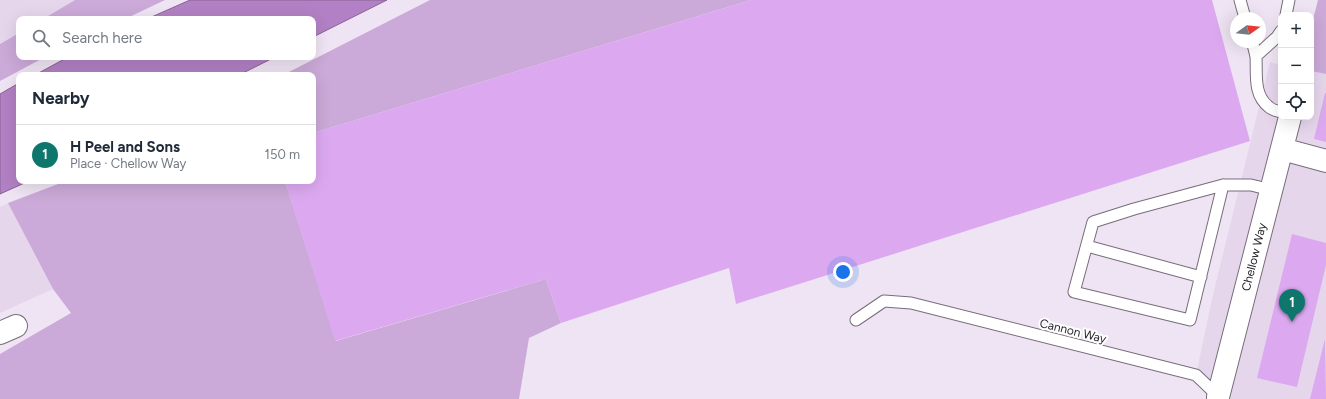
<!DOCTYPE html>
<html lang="en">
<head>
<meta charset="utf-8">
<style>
	body { margin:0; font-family:Figtree,sans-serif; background:#f2f2f3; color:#1f2937 }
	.controls { position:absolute; right:12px; top:12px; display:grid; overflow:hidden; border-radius:8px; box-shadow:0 4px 16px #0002 }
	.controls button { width:36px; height:36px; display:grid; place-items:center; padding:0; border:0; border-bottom:1px solid #e0e1e3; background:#fff; color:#1f2937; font:20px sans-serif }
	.compass { position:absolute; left:1230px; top:12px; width:36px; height:36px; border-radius:50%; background:#fff; box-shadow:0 4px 16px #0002; rotate:75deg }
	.you { position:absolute; left:843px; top:272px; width:14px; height:14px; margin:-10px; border:3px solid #fff; border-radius:50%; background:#1a73e8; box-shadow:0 0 0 6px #1a73e833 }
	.badge { display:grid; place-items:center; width:26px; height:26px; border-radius:50%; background:#0f766e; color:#fff; font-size:13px; font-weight:700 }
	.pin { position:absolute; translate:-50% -33px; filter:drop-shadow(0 1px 2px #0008) }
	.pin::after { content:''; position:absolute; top:21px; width:14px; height:12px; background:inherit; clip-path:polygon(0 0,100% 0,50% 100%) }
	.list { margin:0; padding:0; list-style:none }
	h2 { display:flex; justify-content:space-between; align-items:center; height:52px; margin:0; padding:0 16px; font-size:17px }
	h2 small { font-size:13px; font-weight:400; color:#747a83 }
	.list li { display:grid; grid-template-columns:26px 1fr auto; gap:12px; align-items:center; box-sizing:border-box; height:60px; padding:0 16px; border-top:1px solid #e0e1e3 }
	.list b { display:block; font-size:15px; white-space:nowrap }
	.list p { margin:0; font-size:13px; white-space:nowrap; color:#747a83 }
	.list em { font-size:13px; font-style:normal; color:#747a83 }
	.icon { flex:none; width:22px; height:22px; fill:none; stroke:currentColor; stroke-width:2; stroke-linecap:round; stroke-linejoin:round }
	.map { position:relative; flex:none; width:1326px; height:399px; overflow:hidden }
	.search { position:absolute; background:#fff; box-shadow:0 4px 16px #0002; left:16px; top:16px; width:300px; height:44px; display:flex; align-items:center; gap:10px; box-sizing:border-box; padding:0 14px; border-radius:8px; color:#747a83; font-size:15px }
	.panel { position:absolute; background:#fff; box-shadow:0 4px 16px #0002; left:16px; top:72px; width:300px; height:112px; border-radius:8px }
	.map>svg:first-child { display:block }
	.built { fill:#e6d6ec }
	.green { fill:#cba9d8 }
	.water { fill:#b280c4; stroke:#876394 }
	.building { fill:#dca9f0 }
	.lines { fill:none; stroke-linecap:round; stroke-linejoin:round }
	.service-casing { stroke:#776d7a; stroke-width:13 }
	.minor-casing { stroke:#776d7a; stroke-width:24 }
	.service { stroke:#fff; stroke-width:11 }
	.minor { stroke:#fff; stroke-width:22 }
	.labels { text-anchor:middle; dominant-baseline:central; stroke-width:4; stroke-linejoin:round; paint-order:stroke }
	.street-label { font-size:12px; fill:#231f25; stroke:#fff }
</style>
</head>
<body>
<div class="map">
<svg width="1326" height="399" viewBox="0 0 1326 399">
	<rect width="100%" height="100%" fill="#efe4f3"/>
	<path class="built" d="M0,0H75L43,19H19V33L0,44Z
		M1270,62L1281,65V117H1311V71L1326,74V399H1221L1196,375L1212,299Z
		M8,203L53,289L0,313V207Z"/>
	<path class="green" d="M75,0H165L125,19H43Z
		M430,0H751L313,133V75H283Z
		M1318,0H1326V74L1311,71V27Z
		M19,33V57H45L0,81V44Z
		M66,181H285L336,341L546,279L561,323L529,338L519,399H0V354L71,313L53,289L8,203Z"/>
	<path class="water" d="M190,0H387L313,37V19H147Z
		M68,57H275L239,75H35Z
		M19,83V181H29L0,194V94Z"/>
	<path class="building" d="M751,0H1212L1250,141L736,304L729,268L561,323L546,279L335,341L285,181H313V133Z
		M1325,93H1326V142L1314,139Z
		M1292,234L1326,243V265L1297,387L1257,378Z
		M1325,339L1326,399H1310Z"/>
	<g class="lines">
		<defs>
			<path id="service" d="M1240,0L1245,18
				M1286,15L1289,0
				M1252,42C1254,47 1255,52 1256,57C1257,74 1253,95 1269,107C1272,110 1277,111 1281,112
				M1256,56L1277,37L1281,31
				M1223,185L1190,320L1074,292L1093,222L1134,209L1223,185H1251L1271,190
				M1087,246L1201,277
				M856,320L884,301L911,303L1196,375L1219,397"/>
			<path id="minor" d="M1282,149L1326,161
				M0,333L16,326
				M1218,397L1290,117"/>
		</defs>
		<use href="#service" class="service-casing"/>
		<use href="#minor" class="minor-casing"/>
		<use href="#service" class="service"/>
		<use href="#minor" class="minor"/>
	</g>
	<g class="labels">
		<g class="street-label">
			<text transform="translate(1254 257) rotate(-76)">Chellow Way</text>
			<text transform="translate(1073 331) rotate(14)">Cannon Way</text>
		</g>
	</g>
</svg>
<div class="controls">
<button>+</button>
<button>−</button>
<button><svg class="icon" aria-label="locate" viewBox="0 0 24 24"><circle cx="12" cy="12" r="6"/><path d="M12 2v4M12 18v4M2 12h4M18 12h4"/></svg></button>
</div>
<svg class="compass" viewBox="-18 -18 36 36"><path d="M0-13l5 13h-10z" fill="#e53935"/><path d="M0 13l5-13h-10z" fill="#747a83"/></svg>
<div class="you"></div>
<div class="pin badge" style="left:1292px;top:322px">1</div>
<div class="search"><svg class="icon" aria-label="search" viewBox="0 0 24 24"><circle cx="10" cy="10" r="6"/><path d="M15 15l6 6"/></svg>Search here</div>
<section class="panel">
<h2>Nearby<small></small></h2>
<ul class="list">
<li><span class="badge">1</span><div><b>H Peel and Sons</b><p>Place · Chellow Way</p></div><em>150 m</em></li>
</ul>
</section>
</div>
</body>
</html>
